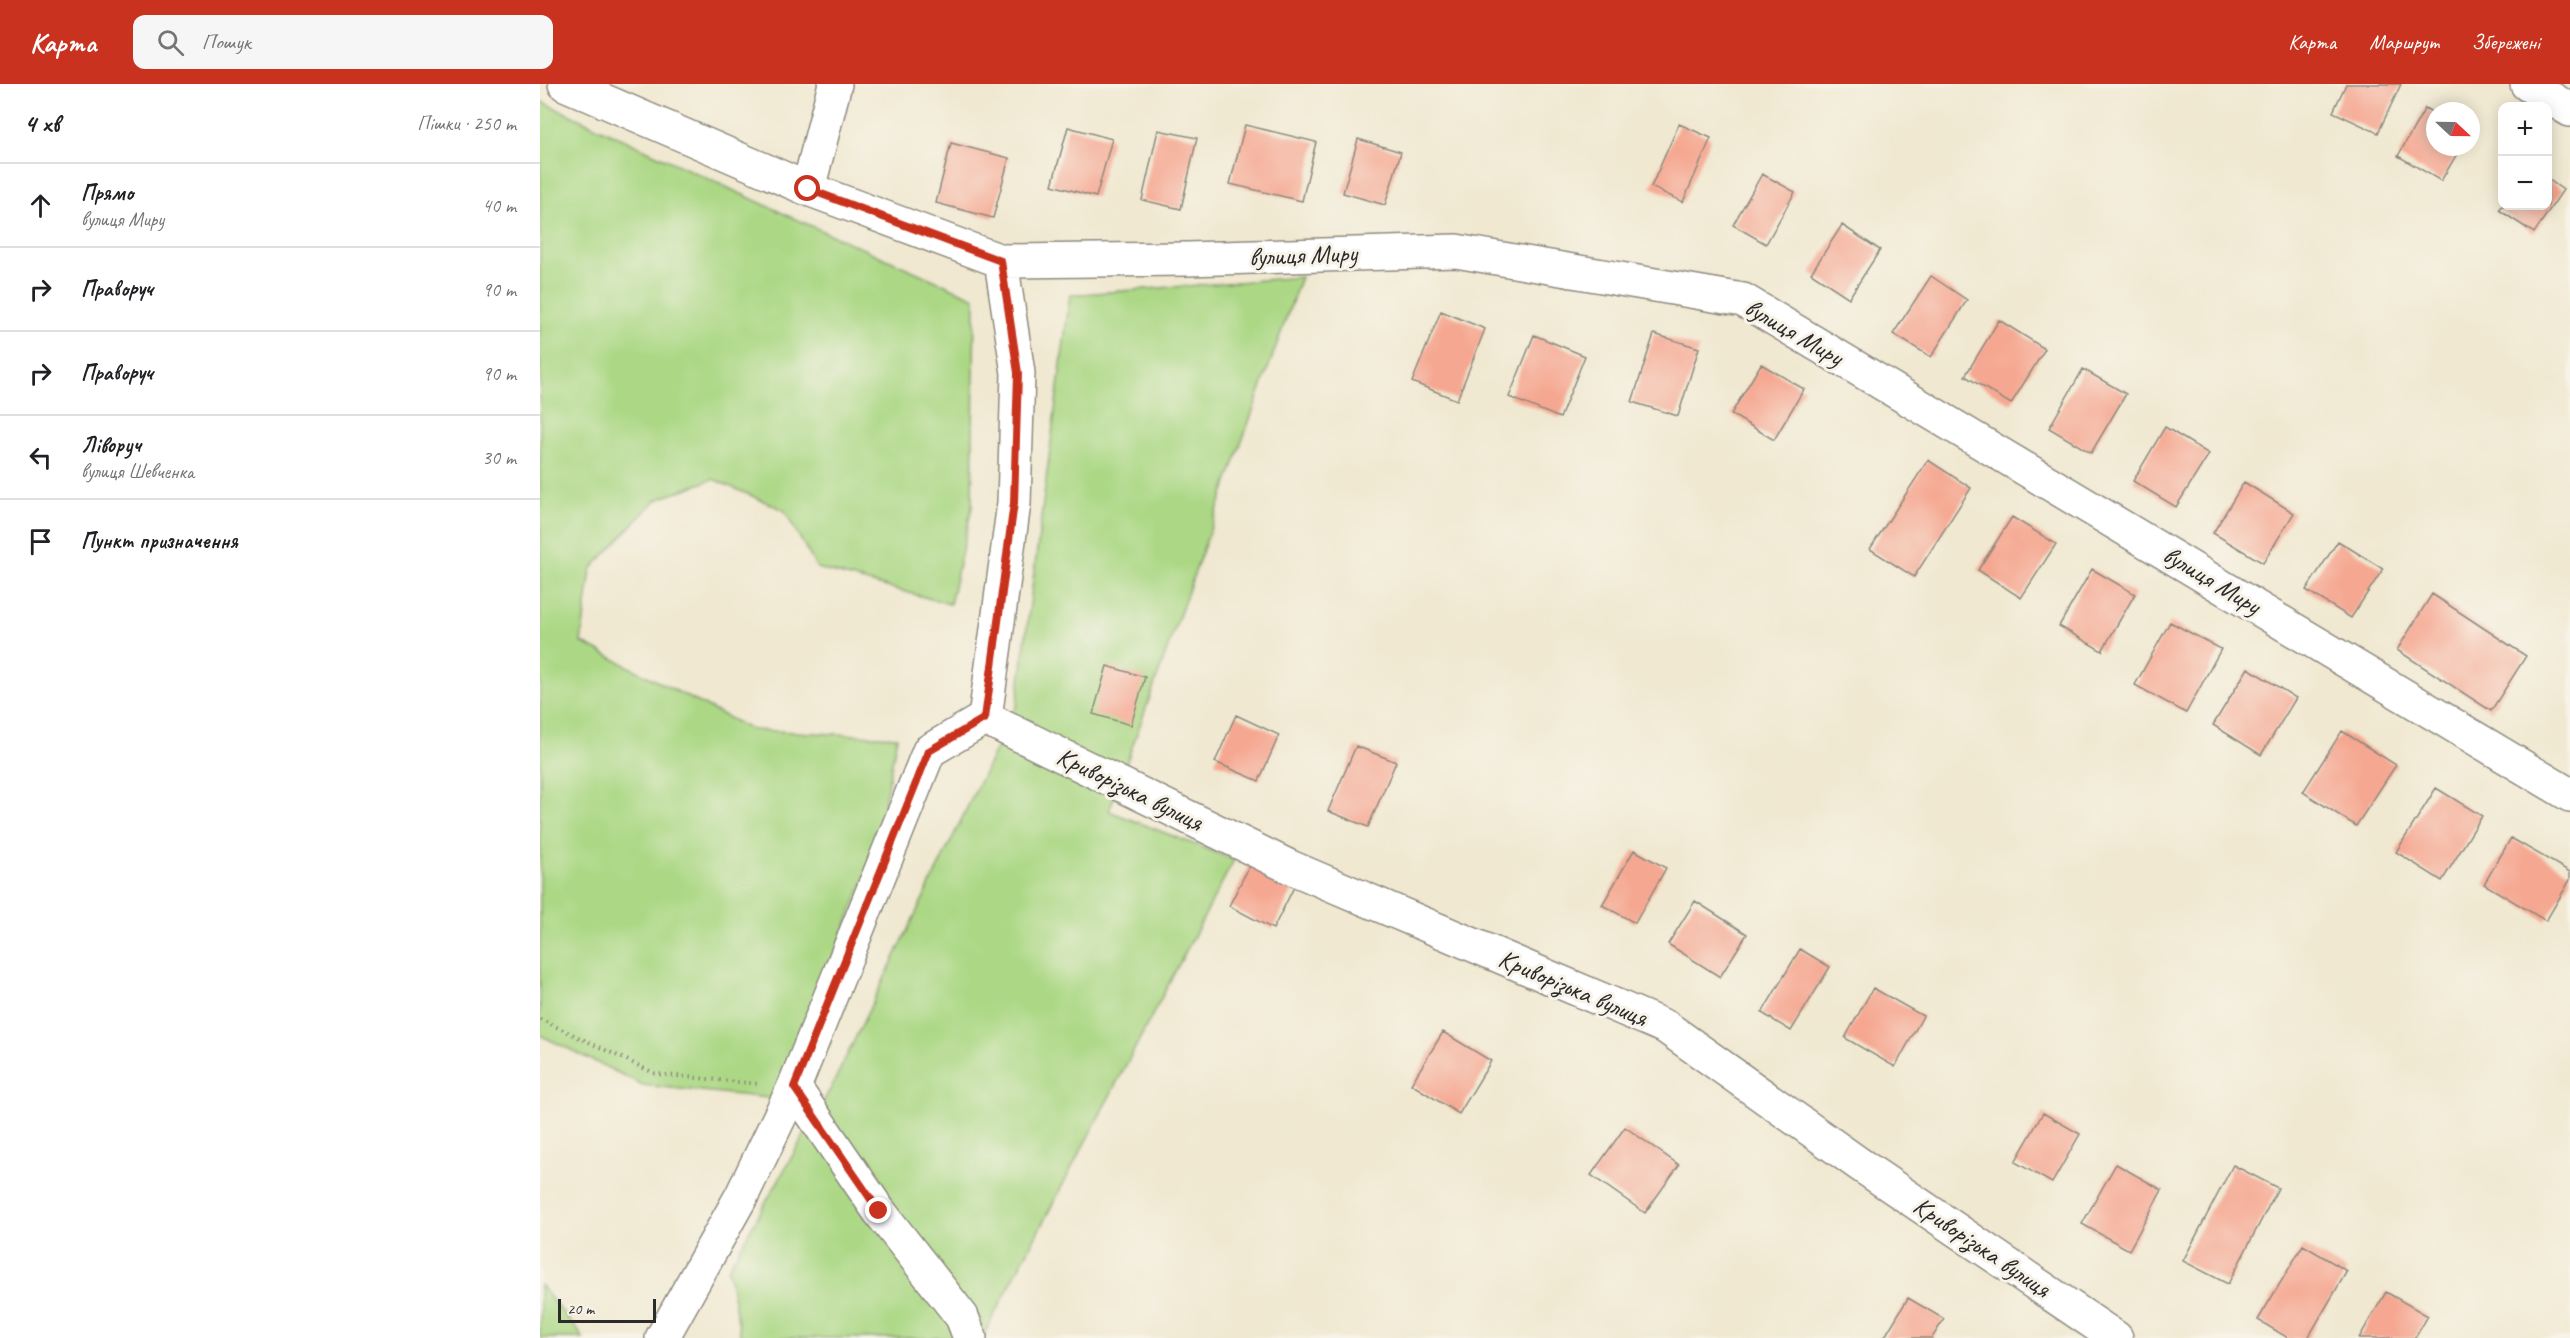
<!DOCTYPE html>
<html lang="uk">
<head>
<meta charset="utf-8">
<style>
	body { margin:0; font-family:Caveat,sans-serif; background:#f6f6f6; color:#202124 }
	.controls { position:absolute; right:18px; top:18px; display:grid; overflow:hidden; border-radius:12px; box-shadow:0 3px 15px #0003 }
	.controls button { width:54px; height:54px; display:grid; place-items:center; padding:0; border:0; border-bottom:2px solid #e0e0e0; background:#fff; color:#202124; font:30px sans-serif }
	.compass { position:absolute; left:1886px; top:18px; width:54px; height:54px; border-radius:50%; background:#fff; box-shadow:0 3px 15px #0003; rotate:112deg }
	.scale { position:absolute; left:18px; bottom:15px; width:98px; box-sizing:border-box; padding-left:6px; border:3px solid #2b2b2b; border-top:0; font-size:16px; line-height:21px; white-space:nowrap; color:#2b2b2b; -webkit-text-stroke:4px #f7f3e8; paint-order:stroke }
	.stop { position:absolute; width:18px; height:18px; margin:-14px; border:4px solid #c8321e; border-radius:50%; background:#fff }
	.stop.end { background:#c8321e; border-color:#fff; box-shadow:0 2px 6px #0008 }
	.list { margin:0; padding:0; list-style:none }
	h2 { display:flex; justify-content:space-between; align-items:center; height:78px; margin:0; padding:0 24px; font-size:26px }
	h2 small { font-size:20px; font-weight:400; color:#757577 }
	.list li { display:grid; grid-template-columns:39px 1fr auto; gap:18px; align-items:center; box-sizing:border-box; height:84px; padding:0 24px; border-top:2px solid #e0e0e0 }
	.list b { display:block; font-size:22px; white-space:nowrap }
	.list p { margin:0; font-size:20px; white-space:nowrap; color:#757577 }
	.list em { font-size:20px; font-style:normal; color:#757577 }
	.icon { flex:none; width:33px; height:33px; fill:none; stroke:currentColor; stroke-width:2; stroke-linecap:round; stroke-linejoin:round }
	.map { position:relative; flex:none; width:2030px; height:1254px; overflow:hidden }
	header { display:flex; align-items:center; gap:36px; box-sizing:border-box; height:84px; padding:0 30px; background:#c8321e; color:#fff }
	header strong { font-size:28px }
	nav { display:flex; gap:33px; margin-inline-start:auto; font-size:21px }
	.search { width:420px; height:54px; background:#f6f6f6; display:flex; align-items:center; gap:15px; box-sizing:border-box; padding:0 21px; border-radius:12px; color:#757577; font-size:22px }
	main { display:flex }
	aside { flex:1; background:#fff }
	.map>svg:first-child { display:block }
	.green { fill:#acd885; stroke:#6c8258; stroke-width:1.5 }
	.building { fill:#f5a791 }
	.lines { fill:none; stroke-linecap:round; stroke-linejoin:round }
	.minor-casing { stroke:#8e8a7e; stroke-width:36 }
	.path { stroke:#8e8a7e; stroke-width:4; stroke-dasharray:1.5 4.5; stroke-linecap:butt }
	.minor { stroke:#fff; stroke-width:33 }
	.route { stroke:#c8321e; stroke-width:8 }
	.labels { text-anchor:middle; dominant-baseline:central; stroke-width:6; stroke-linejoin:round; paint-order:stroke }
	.street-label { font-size:26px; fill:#2b2b2b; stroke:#f7f3e8 }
</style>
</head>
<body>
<header>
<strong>Карта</strong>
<div class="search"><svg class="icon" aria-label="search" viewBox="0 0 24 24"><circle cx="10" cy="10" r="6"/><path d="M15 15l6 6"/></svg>Пошук</div>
<nav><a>Карта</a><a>Маршрут</a><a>Збережені</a></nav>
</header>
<main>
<aside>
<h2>4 хв<small>Пішки · 250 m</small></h2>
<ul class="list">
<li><svg class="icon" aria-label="ahead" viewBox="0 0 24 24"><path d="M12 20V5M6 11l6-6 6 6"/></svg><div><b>Прямо</b><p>вулиця Миру</p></div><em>40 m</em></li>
<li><svg class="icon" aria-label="right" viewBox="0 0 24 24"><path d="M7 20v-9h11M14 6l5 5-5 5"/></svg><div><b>Праворуч</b></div><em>90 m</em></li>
<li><svg class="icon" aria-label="right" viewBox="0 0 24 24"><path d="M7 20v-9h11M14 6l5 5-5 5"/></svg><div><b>Праворуч</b></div><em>90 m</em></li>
<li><svg class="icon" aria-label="left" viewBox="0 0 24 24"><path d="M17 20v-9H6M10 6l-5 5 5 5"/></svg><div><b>Ліворуч</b><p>вулиця Шевченка</p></div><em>30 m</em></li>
<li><svg class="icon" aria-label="arrive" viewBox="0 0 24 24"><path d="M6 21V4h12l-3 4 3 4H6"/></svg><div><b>Пункт призначення</b></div></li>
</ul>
</aside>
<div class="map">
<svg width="2030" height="1254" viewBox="0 0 2030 1254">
	<rect width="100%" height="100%" fill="#f7f3e8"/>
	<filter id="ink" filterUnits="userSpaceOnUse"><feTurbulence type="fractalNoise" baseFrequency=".0167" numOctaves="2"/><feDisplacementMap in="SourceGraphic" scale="12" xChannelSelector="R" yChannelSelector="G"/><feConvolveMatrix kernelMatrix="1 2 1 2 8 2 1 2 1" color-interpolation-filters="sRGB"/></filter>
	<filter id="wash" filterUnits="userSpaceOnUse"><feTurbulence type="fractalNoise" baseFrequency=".008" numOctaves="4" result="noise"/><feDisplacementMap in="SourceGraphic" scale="24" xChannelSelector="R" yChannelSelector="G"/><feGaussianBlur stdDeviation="1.35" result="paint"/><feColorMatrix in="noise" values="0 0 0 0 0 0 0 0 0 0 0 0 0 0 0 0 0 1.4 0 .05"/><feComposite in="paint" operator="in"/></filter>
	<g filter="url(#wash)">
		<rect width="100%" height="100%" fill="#f0e8d0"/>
		<path class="green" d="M0,17L262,138L435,214L432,423L410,520L277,484L244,426L173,395L116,416L51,485L41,558L212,646L357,653L334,770L238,1015L103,1001L0,951Z
			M761,193L569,727L694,776L442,1254H201L188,1185L291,1004L477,621L530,211Z
			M0,1201L39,1248L43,1254H0Z"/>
		<g id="blocks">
			<path class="building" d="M1806,0H1861L1838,49L1793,28Z
				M1885,24L1895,30V63H1921L1901,97L1858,72Z
				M1139,40L1171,54L1143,118L1111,103Z
				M705,41L776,58L762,117L690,100Z
				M528,43L572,55L556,113L512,101Z
				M618,46L657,54L641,125L602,116Z
				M818,55L861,68L845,121L803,109Z
				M411,59L469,74L453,134L396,119Z
				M1222,90L1255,108L1226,160L1193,141Z
				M2008,95L2023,106L1994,149L1959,126L1962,122H2008Z
				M1302,141L1340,166L1309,214L1271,189Z
				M1391,192L1427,216L1391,273L1353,250Z
				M901,227L945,245L917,316L872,298Z
				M1459,236L1505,265L1471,320L1425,292Z
				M1114,250L1159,264L1138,332L1092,318Z
				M994,251L1045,272L1020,334L969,313Z
				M1221,280L1264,305L1234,356L1191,330Z
				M1543,285L1586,310L1551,369L1509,344Z
				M1625,343L1669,370L1636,423L1593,397Z
				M1388,376L1431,404L1374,493L1330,465Z
				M1704,398L1754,429L1723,479L1673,449Z
				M1472,433L1516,460L1481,514L1438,486Z
				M1798,457L1843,485L1811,534L1766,506Z
				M1552,485L1595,510L1562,567L1519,542Z
				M1892,510L1986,572L1951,627L1857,566Z
				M1630,538L1681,565L1646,629L1595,601Z
				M567,582L605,593L591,641L553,630Z
				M1708,584L1756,614L1721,671L1673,641Z
				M696,631L739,651L719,697L675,678Z
				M1802,647L1856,681L1816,742L1763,708Z
				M816,662L856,678L828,743L788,727Z
				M1896,704L1942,732L1902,797L1856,768Z
				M1971,754L2030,788V796L2006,837L1944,800Z
				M1094,766L1126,784L1095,839L1062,821Z
				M710,781L754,803L733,845L689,822Z
				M1155,817L1207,850L1180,893L1128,860Z
				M1260,865L1290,883L1251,947L1222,929Z
				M1333,904L1383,932L1355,983L1305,954Z
				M903,948L951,977L919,1030L871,1000Z
				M1503,1029L1540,1050L1512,1099L1475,1078Z
				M1085,1043L1139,1081L1105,1129L1051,1091Z
				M1576,1080L1622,1106L1589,1166L1542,1140Z
				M1693,1081L1738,1104L1688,1200L1643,1177Z
				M1763,1161L1807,1187L1768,1254H1748L1718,1236Z
				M1846,1208L1888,1232L1875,1254H1819Z
				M1368,1214L1404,1235L1392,1254H1344Z"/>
		</g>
	</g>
	<g filter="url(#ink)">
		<use href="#blocks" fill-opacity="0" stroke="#8e8a7e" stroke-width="1.5"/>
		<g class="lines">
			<defs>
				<path id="minor" d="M25,0L268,105L461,177L647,175L916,167L1203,216L2030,711
					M1987,0L2030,26
					M268,105L295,0
					M445,634L750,783L1126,943L1319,1080L1576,1254
					M445,634L474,419L478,289L461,177
					M254,1003L339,1127L422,1233L430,1254
					M122,1254L202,1111L254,1003L389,667L445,634"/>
			</defs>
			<use href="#minor" class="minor-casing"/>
			<path class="path" d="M0,935L116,990L220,1000"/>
			<use href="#minor" class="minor"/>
		</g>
	</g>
	<g class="lines" filter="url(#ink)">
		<path class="route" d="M268,105L461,177L478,289L474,419L445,634L389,667L254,1003L339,1127"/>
	</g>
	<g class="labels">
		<g class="street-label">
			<text transform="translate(763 171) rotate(-2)">вулиця Миру</text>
			<text transform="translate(1254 248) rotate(30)">вулиця Миру</text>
			<text transform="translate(1672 496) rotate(31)">вулиця Миру</text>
			<text transform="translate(590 705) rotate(26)">Криворізька вулиця</text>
			<text transform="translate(1033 904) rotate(23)">Криворізька вулиця</text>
			<text transform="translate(1442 1163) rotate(34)">Криворізька вулиця</text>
		</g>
	</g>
</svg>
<div class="controls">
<button>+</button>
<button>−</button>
</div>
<svg class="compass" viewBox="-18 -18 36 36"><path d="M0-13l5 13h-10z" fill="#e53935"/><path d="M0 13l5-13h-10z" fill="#757577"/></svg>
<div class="scale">20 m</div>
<div class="stop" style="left:268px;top:105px"></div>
<div class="stop end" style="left:339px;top:1127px"></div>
</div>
</main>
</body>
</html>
